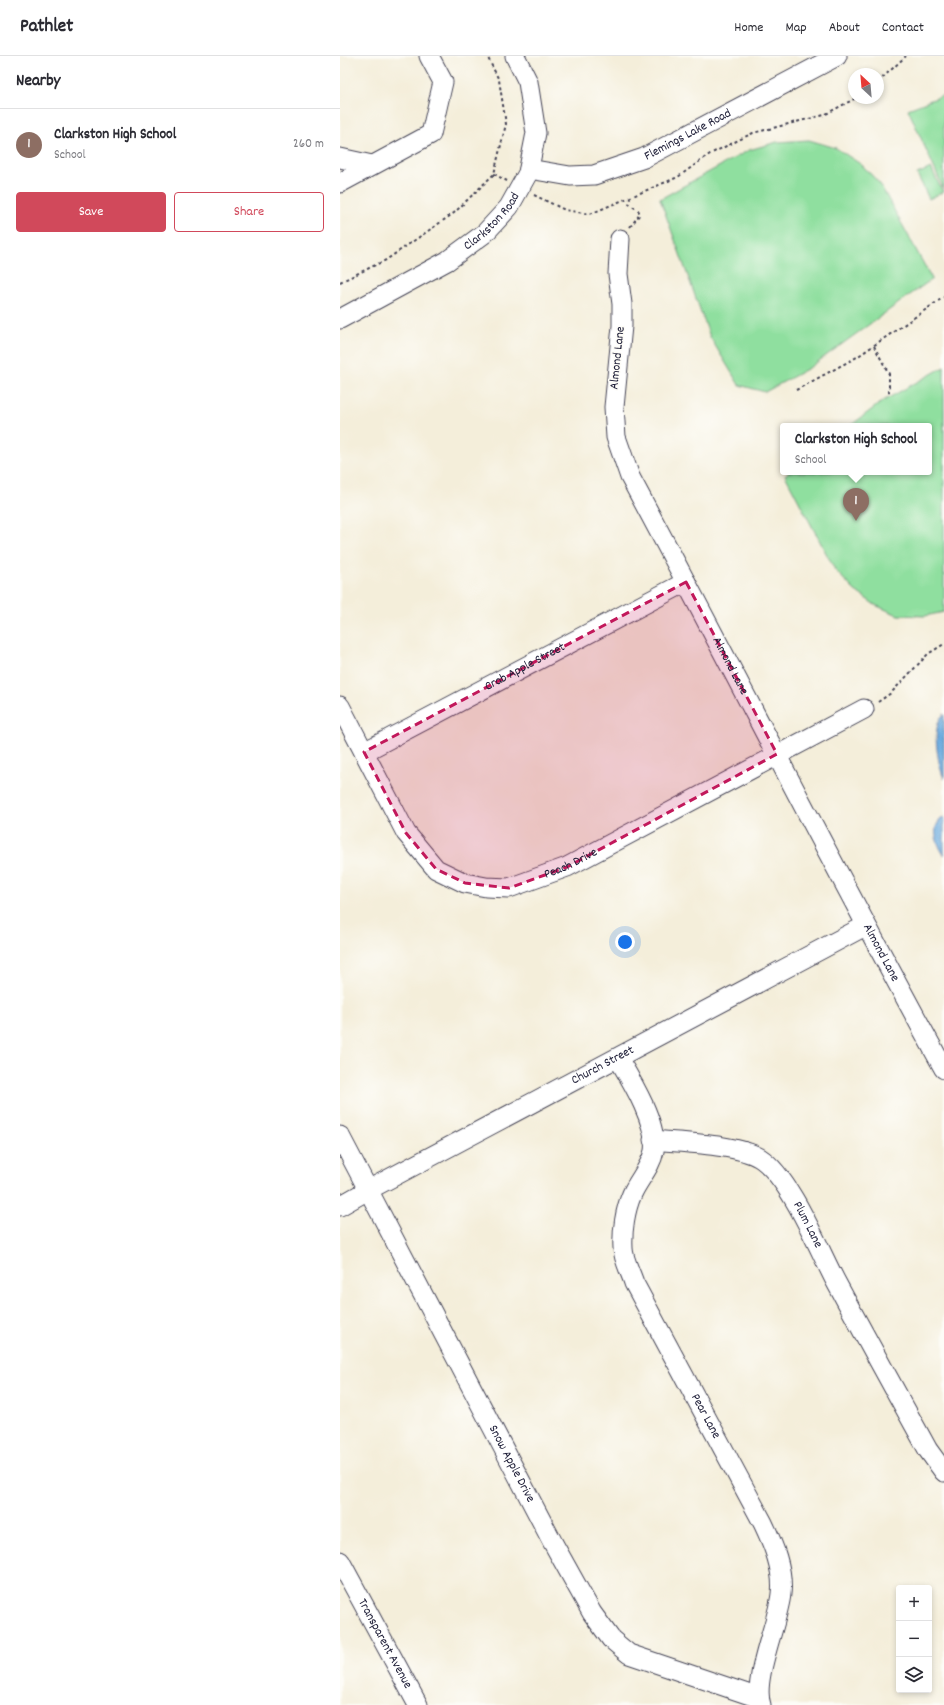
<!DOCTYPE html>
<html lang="en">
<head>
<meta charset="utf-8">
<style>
	body { margin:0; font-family:Dekko,sans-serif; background:#f2f2f3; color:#2b2b33 }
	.controls { position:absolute; right:12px; bottom:12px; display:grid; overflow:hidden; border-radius:4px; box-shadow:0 2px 6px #0003 }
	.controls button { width:36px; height:36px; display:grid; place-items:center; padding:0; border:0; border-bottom:1px solid #e1e1e2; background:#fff; color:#2b2b33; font:20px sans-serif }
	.compass { position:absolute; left:508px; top:12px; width:36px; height:36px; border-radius:50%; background:#fff; box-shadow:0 2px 6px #0003; rotate:334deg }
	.you { position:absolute; left:285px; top:886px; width:14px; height:14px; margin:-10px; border:3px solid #fff; border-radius:50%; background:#1a73e8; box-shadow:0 0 0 6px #1a73e833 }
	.badge { display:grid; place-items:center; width:26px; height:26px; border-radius:50%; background:#d1495b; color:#fff; font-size:13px; font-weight:700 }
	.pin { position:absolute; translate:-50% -33px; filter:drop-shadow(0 1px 2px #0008) }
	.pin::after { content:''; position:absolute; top:21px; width:14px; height:12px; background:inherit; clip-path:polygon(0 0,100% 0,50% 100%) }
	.popup { position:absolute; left:440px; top:367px; width:152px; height:52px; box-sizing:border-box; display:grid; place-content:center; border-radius:4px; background:#fff; filter:drop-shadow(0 1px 3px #0005); font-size:13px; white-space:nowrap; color:#7c7c81 }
	.popup b { font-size:15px; color:#2b2b33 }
	.popup::after { content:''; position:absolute; left:50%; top:100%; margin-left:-8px; border:8px solid transparent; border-top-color:#fff }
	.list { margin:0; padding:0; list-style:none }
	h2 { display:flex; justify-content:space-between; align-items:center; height:52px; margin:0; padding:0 16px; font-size:17px }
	h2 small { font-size:13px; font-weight:400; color:#7c7c81 }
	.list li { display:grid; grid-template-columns:26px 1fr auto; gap:12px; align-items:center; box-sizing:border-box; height:72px; padding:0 16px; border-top:1px solid #e1e1e2 }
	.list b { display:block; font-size:15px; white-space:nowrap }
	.list p { margin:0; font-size:13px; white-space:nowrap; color:#7c7c81 }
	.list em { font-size:13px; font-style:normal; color:#7c7c81 }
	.actions { display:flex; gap:8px; padding:12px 16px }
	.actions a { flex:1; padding:9px 0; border:1px solid #d1495b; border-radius:4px; text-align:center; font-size:14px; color:#d1495b }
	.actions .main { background:#d1495b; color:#fff }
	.icon { flex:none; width:22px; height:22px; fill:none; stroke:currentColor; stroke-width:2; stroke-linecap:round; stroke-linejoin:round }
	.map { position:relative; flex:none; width:604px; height:1649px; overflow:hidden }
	header { display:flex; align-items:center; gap:24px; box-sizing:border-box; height:56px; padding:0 20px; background:#fff; border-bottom:1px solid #e1e1e2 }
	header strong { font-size:19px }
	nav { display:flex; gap:22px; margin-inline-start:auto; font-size:14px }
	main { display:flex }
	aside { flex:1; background:#fff }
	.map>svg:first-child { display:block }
	.green { fill:#8fdf9f; stroke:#58806d }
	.water { fill:#6cabdf; stroke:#47668d }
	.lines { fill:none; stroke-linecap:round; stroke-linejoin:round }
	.minor-casing { stroke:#424153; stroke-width:21 }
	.path { stroke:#424153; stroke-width:2; stroke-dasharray:3 3; stroke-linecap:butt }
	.minor { stroke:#fff; stroke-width:19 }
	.marked { fill:#c2185b; fill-opacity:0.2; stroke:#c2185b; stroke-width:3; stroke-dasharray:8 5; stroke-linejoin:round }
	.labels { text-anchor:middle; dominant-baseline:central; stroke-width:3; stroke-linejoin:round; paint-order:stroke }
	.street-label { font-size:13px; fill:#22223b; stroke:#fdfcf7 }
</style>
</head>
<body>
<header>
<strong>Pathlet</strong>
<nav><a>Home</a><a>Map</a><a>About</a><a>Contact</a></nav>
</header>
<main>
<aside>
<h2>Nearby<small></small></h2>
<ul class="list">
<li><span class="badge" style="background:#8d6e63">1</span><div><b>Clarkston High School</b><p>School</p></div><em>260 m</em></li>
</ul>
<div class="actions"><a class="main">Save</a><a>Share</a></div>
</aside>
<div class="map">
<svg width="604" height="1649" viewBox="0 0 604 1649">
	<rect width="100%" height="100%" fill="#fdfcf7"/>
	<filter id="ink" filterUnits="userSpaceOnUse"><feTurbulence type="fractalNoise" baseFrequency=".025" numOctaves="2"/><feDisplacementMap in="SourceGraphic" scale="8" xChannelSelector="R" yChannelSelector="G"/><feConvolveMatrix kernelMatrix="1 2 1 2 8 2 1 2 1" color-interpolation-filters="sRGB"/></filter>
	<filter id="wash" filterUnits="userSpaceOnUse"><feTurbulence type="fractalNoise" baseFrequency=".012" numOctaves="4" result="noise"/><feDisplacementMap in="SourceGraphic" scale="16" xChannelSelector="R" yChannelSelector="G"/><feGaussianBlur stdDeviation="0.9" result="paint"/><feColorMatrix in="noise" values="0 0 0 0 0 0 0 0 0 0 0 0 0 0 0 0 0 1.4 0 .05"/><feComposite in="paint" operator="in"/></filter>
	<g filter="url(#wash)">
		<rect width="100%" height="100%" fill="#f4eeda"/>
		<path class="green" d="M604,39V134L568,53Z
			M469,84L496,92L522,109L540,128L592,223L469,312L425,336L399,329L370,281L320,143L409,94L437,86Z
			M591,112L603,136L589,143L577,118Z
			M604,311V556L585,560L558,559L535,549L514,534L495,514L445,419L449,416H589V370H510L543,345Z"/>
		<path class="water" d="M604,658V723C598,708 590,669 604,658Z
			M604,761V799C597,788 589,770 604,761Z"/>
	</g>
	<g filter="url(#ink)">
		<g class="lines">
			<defs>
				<g id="minor">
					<path d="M0,102L32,109"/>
					<path id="s1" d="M189,113L230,120L254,119L304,102L497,0"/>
					<path d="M0,127L91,78L103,26L89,0"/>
					<path id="s2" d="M280,183L278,218L282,248V270L274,351L276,381L290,421C396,618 496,817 604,1013"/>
					<path id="s3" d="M0,263L107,205L145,177L169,151L188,117L196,77L188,26L175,0"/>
					<path id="s4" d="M0,650L66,777L96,813L125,827L146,831L169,832L227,811L524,653"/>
					<path id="s5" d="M24,696L346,526"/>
					<path id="s6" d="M278,1002C291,1024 318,1068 314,1095C311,1111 298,1124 292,1138C285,1154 282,1175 283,1192C283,1203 291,1217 294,1227L423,1467C433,1488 444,1514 441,1538C438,1567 412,1623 421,1649"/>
					<path id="s7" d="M0,1080L213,1487L252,1557L271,1583L289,1598L419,1642"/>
					<path id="s8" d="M313,1084C341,1087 398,1088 420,1102C450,1121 479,1194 496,1226C526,1282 557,1338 588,1394L604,1416"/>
					<path id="s9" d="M0,1150L28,1134L525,870"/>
					<path id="s10" d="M0,1505L78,1649"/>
				</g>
			</defs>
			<use href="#minor" class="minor-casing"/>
			<path class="path" d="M538,26L566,0
				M154,118L167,125
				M194,139L225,154L250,158L338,121L370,98L413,77L484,59L516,42
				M290,171L300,158L298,154L289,148L290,142
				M0,226L46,204L114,157L154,118L166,68L159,24L147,0
				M534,290L549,318V338
				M456,334L517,301L604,241
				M538,646L551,637L588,598L604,588"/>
			<use href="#minor" class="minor"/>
		</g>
	</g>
	<path class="marked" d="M346,526L437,698L227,811L169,832L125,827L96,813L66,777L24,696Z"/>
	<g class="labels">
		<g class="street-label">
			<text stroke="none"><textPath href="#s1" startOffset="168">Flemings Lake Road</textPath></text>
			<text stroke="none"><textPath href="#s3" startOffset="182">Clarkston Road</textPath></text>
			<text transform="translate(278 302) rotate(-84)">Almond Lane</text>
			<text stroke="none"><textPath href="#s2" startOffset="455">Almond Lane</textPath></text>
			<text stroke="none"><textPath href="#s5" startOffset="182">Crab Apple Street</textPath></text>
			<text stroke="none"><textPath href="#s4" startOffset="333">Peach Drive</textPath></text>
			<text stroke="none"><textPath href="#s2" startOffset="779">Almond Lane</textPath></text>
			<text stroke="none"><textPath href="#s9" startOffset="298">Church Street</textPath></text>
			<text stroke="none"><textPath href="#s8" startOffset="192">Plum Lane</textPath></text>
			<text stroke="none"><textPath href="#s6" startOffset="393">Pear Lane</textPath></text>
			<text stroke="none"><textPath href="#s7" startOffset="370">Snow Apple Drive</textPath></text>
			<text stroke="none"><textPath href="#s10" startOffset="94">Transparent Avenue</textPath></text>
		</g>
	</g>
</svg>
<div class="controls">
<button>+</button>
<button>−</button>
<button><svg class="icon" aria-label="layers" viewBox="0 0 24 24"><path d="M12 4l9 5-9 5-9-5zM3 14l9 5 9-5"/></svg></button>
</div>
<svg class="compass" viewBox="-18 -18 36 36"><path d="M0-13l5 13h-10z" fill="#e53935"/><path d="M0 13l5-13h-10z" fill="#7c7c81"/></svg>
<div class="you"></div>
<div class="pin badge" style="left:516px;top:465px;background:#8d6e63">1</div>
<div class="popup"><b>Clarkston High School</b>School</div>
</div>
</main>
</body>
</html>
